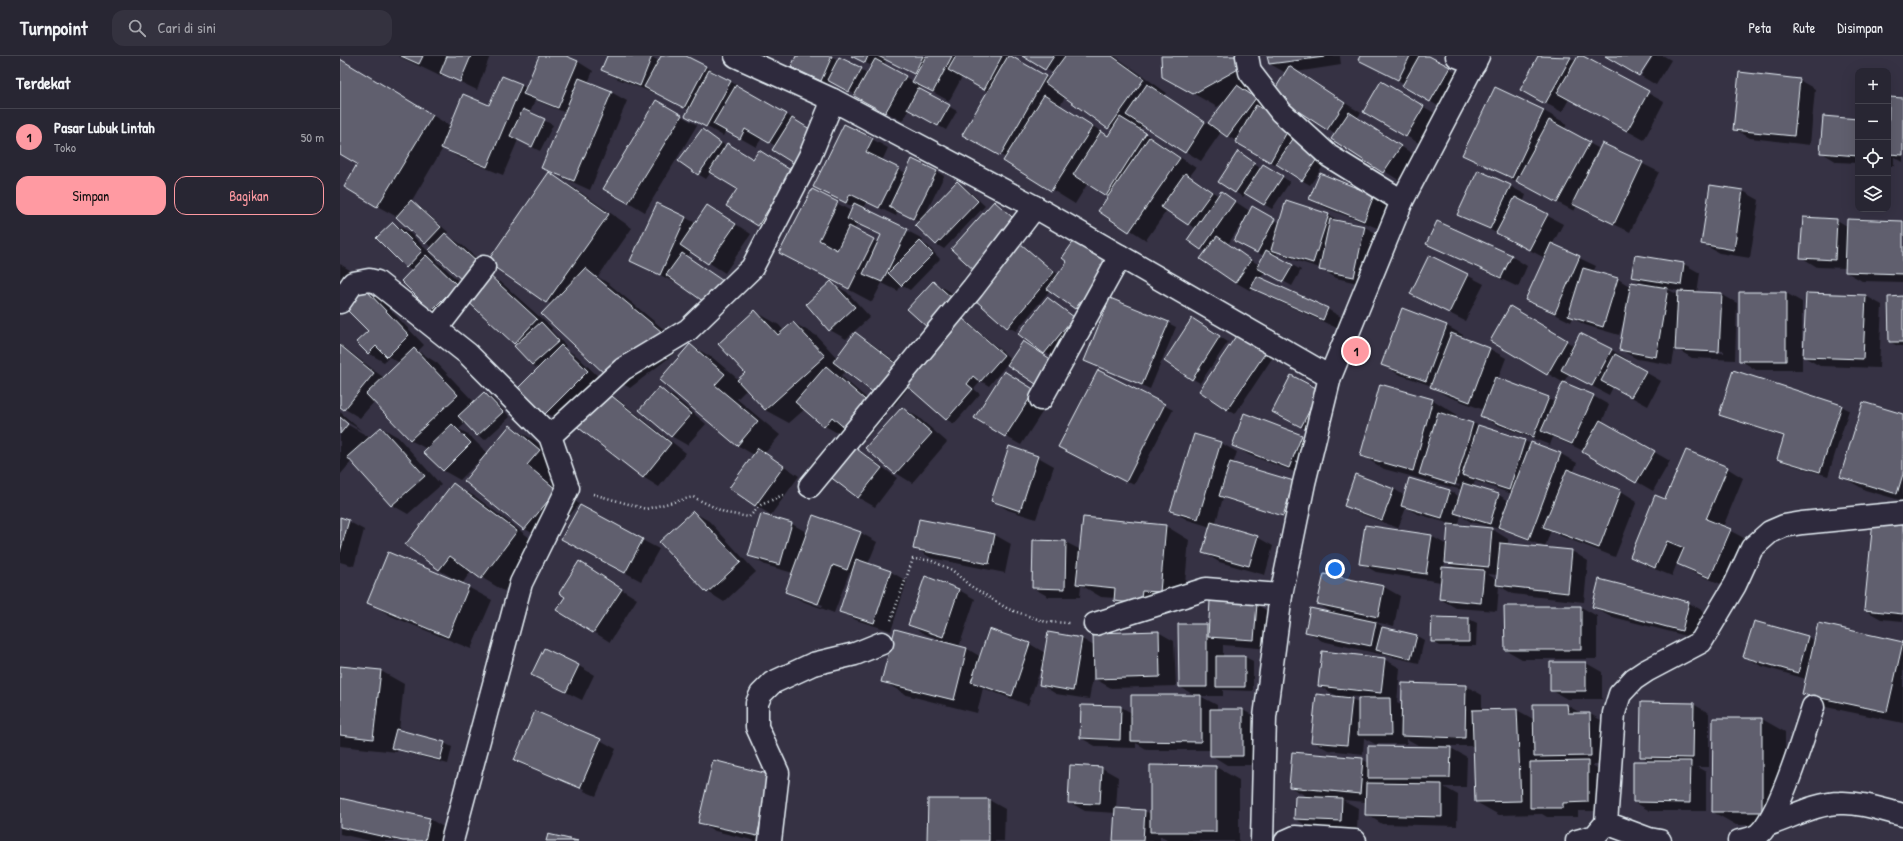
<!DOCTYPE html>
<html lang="id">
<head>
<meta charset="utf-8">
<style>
	body { margin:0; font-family:"Patrick Hand",sans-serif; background:#34323f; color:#f1f3f6 }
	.controls { position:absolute; right:12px; top:12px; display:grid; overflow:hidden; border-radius:8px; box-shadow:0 4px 16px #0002 }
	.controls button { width:36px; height:36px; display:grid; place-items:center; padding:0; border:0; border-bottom:1px solid #44434e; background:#282633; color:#f1f3f6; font:20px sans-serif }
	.you { position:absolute; left:995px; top:513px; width:14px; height:14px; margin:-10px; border:3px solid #fff; border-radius:50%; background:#1a73e8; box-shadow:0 0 0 6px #1a73e833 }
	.badge { display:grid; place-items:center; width:26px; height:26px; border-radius:50%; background:#ff9aa2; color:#111; font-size:13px; font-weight:700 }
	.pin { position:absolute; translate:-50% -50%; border:2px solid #fff; box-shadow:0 1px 4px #0006 }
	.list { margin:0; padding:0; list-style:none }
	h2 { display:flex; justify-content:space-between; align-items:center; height:52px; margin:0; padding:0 16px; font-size:17px }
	h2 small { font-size:13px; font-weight:400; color:#a5a5ac }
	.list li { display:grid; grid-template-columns:26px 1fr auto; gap:12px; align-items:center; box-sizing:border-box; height:56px; padding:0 16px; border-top:1px solid #44434e }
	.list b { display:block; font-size:15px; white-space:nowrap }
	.list p { margin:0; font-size:13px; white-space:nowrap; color:#a5a5ac }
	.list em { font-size:13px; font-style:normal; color:#a5a5ac }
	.actions { display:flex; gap:8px; padding:12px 16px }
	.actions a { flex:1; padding:9px 0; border:1px solid #ff9aa2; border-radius:12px; text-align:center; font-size:14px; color:#ff9aa2 }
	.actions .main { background:#ff9aa2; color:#111 }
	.icon { flex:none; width:22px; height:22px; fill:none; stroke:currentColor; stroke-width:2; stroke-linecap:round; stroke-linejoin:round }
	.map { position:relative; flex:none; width:1563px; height:785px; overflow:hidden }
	header { display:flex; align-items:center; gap:24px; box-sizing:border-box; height:56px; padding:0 20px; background:#282633; border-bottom:1px solid #44434e }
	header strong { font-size:19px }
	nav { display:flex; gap:22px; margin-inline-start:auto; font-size:14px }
	.search { width:280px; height:36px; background:#34323f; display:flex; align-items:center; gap:10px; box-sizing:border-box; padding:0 14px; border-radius:12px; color:#a5a5ac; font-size:15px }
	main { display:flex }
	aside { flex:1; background:#282633 }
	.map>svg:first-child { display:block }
	.shadow { fill:#0007; fill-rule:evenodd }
	.building { fill:#605e6e; stroke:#e8f1f8 }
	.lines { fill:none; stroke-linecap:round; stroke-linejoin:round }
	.minor-casing { stroke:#e8f1f8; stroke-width:25 }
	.tertiary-casing { stroke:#e8f1f8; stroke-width:25 }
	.path { stroke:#e8f1f8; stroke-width:2.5; stroke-dasharray:1 3; stroke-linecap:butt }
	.minor { stroke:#2f2a3d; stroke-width:22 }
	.tertiary { stroke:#2f2a3d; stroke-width:22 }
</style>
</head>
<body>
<header>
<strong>Turnpoint</strong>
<div class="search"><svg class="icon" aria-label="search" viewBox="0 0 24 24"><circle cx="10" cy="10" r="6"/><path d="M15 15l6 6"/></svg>Cari di sini</div>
<nav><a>Peta</a><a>Rute</a><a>Disimpan</a></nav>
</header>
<main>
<aside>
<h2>Terdekat<small></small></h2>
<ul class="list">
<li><span class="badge">1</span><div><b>Pasar Lubuk Lintah</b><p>Toko</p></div><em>50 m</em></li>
</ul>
<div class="actions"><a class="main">Simpan</a><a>Bagikan</a></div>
</aside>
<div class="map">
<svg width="1563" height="785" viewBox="0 0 1563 785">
	<rect width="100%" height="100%" fill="#363244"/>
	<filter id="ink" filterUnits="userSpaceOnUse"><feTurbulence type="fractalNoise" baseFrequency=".025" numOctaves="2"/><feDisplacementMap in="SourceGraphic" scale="8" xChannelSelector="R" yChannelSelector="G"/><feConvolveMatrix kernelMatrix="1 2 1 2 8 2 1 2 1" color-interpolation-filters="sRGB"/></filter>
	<g filter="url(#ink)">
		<path class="shadow" d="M58,0H150L137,34L104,18L102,21Z
			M200,0H224L237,5L253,15L248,27L271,36L287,45L250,134L219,120L203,111L226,57L195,44L190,57L213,69L200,95L178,84L163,119L118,101L103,92L71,146L79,150L108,176L106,179L121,188L154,218L151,221L163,228L212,272L211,274L226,290L224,292L237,300L263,325L222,366L206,357L199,313L192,309L178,289L127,244L108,263L92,254L73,215L66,211L53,167L69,176L98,205L96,206L103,210L130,237L135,231L59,162L37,150L19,108L0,97V4L112,71L150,51L162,21L187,32Z
			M268,0H310L319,5L322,0H343L366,11L462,68L461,111L453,106L436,90L422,82L416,91L386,74L383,80L362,68L349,54L317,37L316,38L278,23L262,14Z
			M457,0H490L528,17L532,10L511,0H673L672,2L709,23L713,17L684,0H775L827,37L825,40L868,68L885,46L877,51L847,34L822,0H919L925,25L906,35L931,52L986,106L970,129L881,76L861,105L804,69L800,74L856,112L849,121L879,140L881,136L911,156L913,152L940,167L989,159L1001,166L1025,171L1041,180L1030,230L996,222L980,212L948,202L938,196L936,200L961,214L952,230L925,215L920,223L987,253L1003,262L999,273L929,241L914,232L911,235L895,226L867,196L848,184L856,173L827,154L806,184L760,154L769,140L748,127L735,148L664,104L666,102L624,78L648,36L622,21L609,45L582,30L579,34L617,55L606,74L569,53L562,65L491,25L489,28L460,15ZM546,4L577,19L574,26L544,9ZM725,41L773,74L769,80L720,50ZM905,163L911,193L924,200L919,209L888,188Z
			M928,0H1000L1001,9L956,16L1021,57L1017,62L1076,100L1060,125L993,82L996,78L933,38L946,17L930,8Z
			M1021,0H1087L1125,21L1107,55L1063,30L1065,28L1019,4Z
			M1199,0H1226L1236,5L1239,0H1241L1324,46L1304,84L1229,43L1222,56L1181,34Z
			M1313,0H1324L1331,4L1316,29L1301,20Z
			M1459,24L1475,33L1470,89L1410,82L1394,73Z
			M1041,27L1100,60L1082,89L1024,56Z
			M1155,32L1204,55L1227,68L1224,74L1260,93L1263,88L1319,116L1290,176L1237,150L1234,155L1124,98Z
			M1563,43V106L1554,101V110H1548V70L1549,71Z
			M316,45L357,69L305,156L265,132Z
			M1518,64V107L1497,106L1481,96Z
			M362,74L386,90L414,104L468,125L435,178L387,150L398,132L371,116L366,123L358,118Z
			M532,83L548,92L542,105L566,117L596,115L604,120L584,161L618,127L625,131L645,150L604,193L596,188L580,166L558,155L556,160L527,146L523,152L583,183L582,187L588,190L600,203L570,234L561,229L558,235L542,227L532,246L440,197L473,134L511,155L513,151L474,131ZM517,168L542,180L539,187L514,174Z
			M906,101L921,112L931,113L950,126L932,153L906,137L903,141L879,126Z
			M210,118L233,131L292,172L258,221L268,227L344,290L290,332L267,319L212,249L148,206Z
			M1170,130L1186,139L1183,147L1223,168L1212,189L1256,210L1253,216L1278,223L1291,231L1306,229L1292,221L1344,208L1360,217L1357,237L1381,238L1397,247L1395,304L1352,302L1335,292L1332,309L1297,303L1281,294L1285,262L1279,279L1245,269L1233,262L1231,266L1186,244L1205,202L1119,158ZM1329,233L1339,235V239L1329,234ZM1351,293L1384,295V297L1351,295Z
			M1371,130L1403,135L1419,144L1410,202L1379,197L1363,188Z
			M1034,139L1050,149L1040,173L986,152L970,143Z
			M654,146L662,151L687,174L612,193Z
			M368,150L411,178L385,217L351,195L348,201L398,235L383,256L337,225L336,227L292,205L346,162L356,167Z
			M1464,162L1497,164L1507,170L1563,166V226L1522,225L1506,216V212L1477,211L1461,201Z
			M1087,187L1171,200L1187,210L1178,231L1103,196Z
			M681,189L719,219L753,193L785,217L751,262L710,234L676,275L668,271Z
			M1090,200L1144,228L1125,265L1071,238Z
			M0,208L13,216L0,238Z
			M593,226L609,235L629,253L621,263L630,268L672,304L699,296L731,316L716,339L667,308L649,330L641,325L634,333L640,338L614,368L606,363L569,331L555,349L539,339L506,315L501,320L546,359L525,384L509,374L501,379L485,370L465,353L449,367L425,354L407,333L397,343L440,379L425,397L459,420L431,459L415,449L414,399L397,389L350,289L373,302L399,324L406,317L416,256L439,269L444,275L454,267L477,280L497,302L515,278L531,287L574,319L607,281Z
			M491,227L507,236L530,261L506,283L490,274Z
			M25,235L41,244L84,289L78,295L97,307L134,346L144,337L152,342L170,361L145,384L137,379L126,367L119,373L128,378L148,398L171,371L194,384L222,408L210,423L239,448L208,486L185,473L147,397L120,424L104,415L85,396L87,393L70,384L34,346L20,362L0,350V288L44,322L60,307L49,301L44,306L28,297L29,275Z
			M1446,237L1462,246V314H1416L1400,304Z
			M1526,240L1542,249L1539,312L1480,310L1464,301Z
			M1563,241V290H1558L1550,286Z
			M708,242L741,266L713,302L680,278Z
			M1171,252L1234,290L1240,278L1272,294L1287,303L1286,305L1321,325L1308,350L1273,331L1269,339L1229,318L1223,327L1253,340L1269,349L1262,366L1330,405L1313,435L1244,395L1213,381L1210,389L1157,369L1141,360L1144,354L1107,340L1091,331L1092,330L1058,318L1042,308L1107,270L1123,279L1121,282L1150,293L1166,302L1158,323L1215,346L1224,327L1151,285Z
			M828,267L836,271L810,333L745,304Z
			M860,268L888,286L860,327L853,323Z
			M898,278L933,301L895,358L887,353Z
			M758,315L833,354L794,429L727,395Z
			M680,326L710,344L681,389L665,380Z
			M1041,329L1093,344L1116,358L1115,361L1221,398L1237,407L1233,417L1281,435L1297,445L1275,501L1221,480L1211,474L1205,491L1167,475L1131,466L1121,460L1118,470L1152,473L1168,483V489L1232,495L1248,505L1244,546L1173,538L1159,530L1157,555L1116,552L1100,543L1101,526L1036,516L1020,507L1091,480L1107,489L1110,468L1078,458L1066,452L1058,472L1021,458L1005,449L1054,433L1065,440L1110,435L1120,441L1122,434L1044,413L1021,399ZM1097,422L1120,429L1119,431L1097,424ZM1135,425L1172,438L1169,445L1159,439L1133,431ZM1105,506L1118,513L1104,512ZM1147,518L1158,519V524Z
			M319,332L335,341L366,368L347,389L331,380Z
			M263,335L279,344L346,397L319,431L303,421Z
			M980,335L969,375L933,356Z
			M1501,350L1509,354L1488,420L1446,407L1438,403L1445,381L1388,363L1380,358Z
			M562,352L578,361L607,386L572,427L556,417L526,392Z
			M0,356L22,375L4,364L3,366L31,382L42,372L58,381L101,429L68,458L52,449L12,405L0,419Z
			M905,358L962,380L978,389L966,420L909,399L893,389Z
			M1563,359V445L1525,434L1501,420Z
			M854,379L881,387L897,396L893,408L953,426L951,463L883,442L875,469L917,481L933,490L925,519L879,506L863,496L871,471L848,464L832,455Z
			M513,392L529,401L557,422L535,451L519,442L491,420Z
			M670,392L698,401L714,410L696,463L668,454L652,444Z
			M1387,412L1403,422L1383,471L1406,483L1386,530L1354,517L1337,507L1332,520L1307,510L1291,500L1325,444Z
			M113,428L136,441L199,489L164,535L131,515L122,528L152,544L131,593L51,560L28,546L121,528L122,527L99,514L67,489Z
			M240,451L319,493L301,525L238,491Z
			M353,456L369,465L416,516L384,546L368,536Z
			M421,459L452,468L468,477L474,460L521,477L537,486L528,508L551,516L567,525L551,575L516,564L500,555L512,518L509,517L494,557L462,545L446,536L453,517L425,509L409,499ZM461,541L483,549L482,551L461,543Z
			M0,463L8,465L24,474L14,510L0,506Z
			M744,463L826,470L849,484L843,549L825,547L823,561L798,558L775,545V542L761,541L741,529L740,541H709L693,532L725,486L741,494Z
			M1563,470V565L1541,563L1525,554Z
			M655,479L671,488L665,517L591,502L575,492Z
			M254,516L297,543L270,586L218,554Z
			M984,519L1044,531L1060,540L1054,570L1035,566L1047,573L1077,580L1084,584L1079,607L982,585L966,575L995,558L978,548Z
			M585,522L619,534L635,543L619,591L626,592L641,601L690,588L705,597L742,583L754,590L818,576L834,585L836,630L771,632L755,623L754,616L749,643L716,638L700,628L703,606L688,649L643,632L637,657L566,639L543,625L617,589L585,578L569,569Z
			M1349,547L1365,556L1358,583L1269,560L1253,551Z
			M917,549L933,558L930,593L883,589V601H905L913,605V635L883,634V640H860L877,649V654H903L919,663V709H887L871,699V694H808L796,687V692L757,691L741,682L742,650L781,651L792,657L856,640L840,631L867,569L870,571Z
			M1165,551H1241L1257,560V603H1182L1166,594Z
			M1129,563L1137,567L1136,590H1100L1092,585Z
			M1468,581L1475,585L1563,588V667L1486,651L1463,637L1466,623L1421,610L1405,601Z
			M1044,603L1060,612L1057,647L1063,650V628L1126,630L1142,639V655L1177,654L1195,664L1227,649L1242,658H1250L1266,667V709H1252L1264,716V755H1238V761H1207L1202,758L1159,759L1136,746L1134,690H1107L1127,701L1126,731H1104L1118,739L1117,770L1042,768L1026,758V746L1003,744L1018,752L1017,774L971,772L955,763L968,741L950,731L1022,703L1029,707L1105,692V690L1078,689L1067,683V688H1035L1024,682L1023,698L988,694L972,685L999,641L979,630ZM1007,640L1019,641V647Z
			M1246,607L1262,616V643H1227L1211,634Z
			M239,610L254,619L242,644L192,619Z
			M0,611L41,615L64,628L59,675L104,687L112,691L108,708L57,694V696L0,690Z
			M1353,648L1369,657V711H1357L1366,716V755H1310L1294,746L1311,706L1301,701Z
			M1422,663L1445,676V769H1396L1373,756Z
			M260,684L276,693L256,740L191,713L175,704ZM191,710L245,733L244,735L191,713Z
			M811,710L876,711L899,724V785H828L820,780V785H774L776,757L745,755L729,746L762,712L778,721L776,753L805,755L811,758Z
			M432,720L448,729L434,785H416L375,775L359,766Z
			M0,743L90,763L113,777L111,785H31L0,778Z
			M649,744L665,753L664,785H588Z"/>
		<path class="building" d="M61,0H83L79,8Z
			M107,0H131L120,26L100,17Z
			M199,0H226L238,5L218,52L183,38Z
			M267,0H312L300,30L261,14Z
			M321,0H346L366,10L344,52L304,31Z
			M456,0H492L481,25L451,11Z
			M511,0H528L525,7Z
			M538,0H583L574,18Z
			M586,0H612L593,36L572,26Z
			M616,0H662L644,34L608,14Z
			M668,0H671L706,20L660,100L622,79Z
			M682,0H714L705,14Z
			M725,0H772L804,23L768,73L705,27Z
			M821,0H900L902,11L853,38L822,21Z
			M927,0H985V1L929,8Z
			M1020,0H1070L1058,24L1018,4Z
			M1079,0H1089L1110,11L1090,46L1062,30Z
			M1198,0L1231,1L1205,48L1180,34Z
			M1238,0H1243L1309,35L1287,75L1217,37Z
			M1265,0H1312L1299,20Z
			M499,1L522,12L509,36L487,24Z
			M0,3L93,59L37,151L4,131L17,108L0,98Z
			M535,3L566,20L545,57L514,40Z
			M949,10L1005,47L987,74L932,38Z
			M369,14L391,25L366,71L345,60Z
			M1399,16L1460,23L1454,80L1393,74Z
			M162,20L182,28L147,111L101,92L123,38L149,49Z
			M239,22L272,35L234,125L201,112Z
			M1041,25L1084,50L1066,81L1023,56Z
			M807,28L865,66L845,97L786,59Z
			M396,29L447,58L429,87L405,73L400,83L373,68Z
			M897,29L916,42L887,81L868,67Z
			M1155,31L1204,54L1172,122L1122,99Z
			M578,32L610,49L598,70L567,53Z
			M704,39L753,70L711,135L663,105Z
			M1549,41L1563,42V99L1548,98Z
			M316,44L342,59L288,147L263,133Z
			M916,49L951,69L930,106L895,86Z
			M183,53L205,63L192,91L170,80Z
			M1009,56L1061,90L1043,117L991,83Z
			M1483,60L1518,63V100L1480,97Z
			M780,61L806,77L766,140L733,119L761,75L768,80Z
			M452,62L473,75L453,107L432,94Z
			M1209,64L1250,86L1217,147L1176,125Z
			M504,68L533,82L526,96L559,112L539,152L510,138L506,147L473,131Z
			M362,73L381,87L358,119L338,105Z
			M809,81L840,102L789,176L758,155Z
			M953,83L979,100L962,125L936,108Z
			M387,87L413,103L419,94L452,115L418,170L386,150L397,133L369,116Z
			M1262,87L1303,106L1274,168L1232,148Z
			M898,95L915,107L895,137L878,126Z
			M572,103L597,115L573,163L549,151Z
			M923,108L943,120L924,149L904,137Z
			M1138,114L1171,129L1150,173L1117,159Z
			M209,116L269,158L206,247L147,206Z
			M845,117L872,136L848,169L821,151Z
			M980,117L1034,139L1024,165L969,143Z
			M617,125L638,145L596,189L575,169Z
			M1370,129L1403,134L1394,194L1361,188Z
			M472,133L498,146L479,184L497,194L509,170L534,183L509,233L439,197Z
			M881,135L895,145L861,194L847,184Z
			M1175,141L1208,158L1189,194L1156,177Z
			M71,144L101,171L85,188L56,161Z
			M946,144L989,158L973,207L931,194Z
			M654,145L680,168L637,217L611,193Z
			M317,147L346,161L320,219L290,205Z
			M514,147L568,173L542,226L523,218L541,179L507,163Z
			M367,149L396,168L368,208L340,189Z
			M912,150L935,163L917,197L894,185Z
			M1463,161L1497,163L1495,204L1460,202Z
			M990,163L1025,170L1014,221L979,214Z
			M1507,163L1563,165V218L1505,216Z
			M1097,165L1172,199L1161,222L1086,188Z
			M53,166L82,195L66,212L36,182Z
			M105,177L139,208L123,225L89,194Z
			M877,180L911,204L895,227L860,203Z
			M736,182L770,207L735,253L707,233L727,206L722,202Z
			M580,185L593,198L561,230L548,217Z
			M1211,187L1240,200L1215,257L1185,244Z
			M681,188L714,216L667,272L634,243Z
			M926,194L953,209L943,226L917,212Z
			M342,197L383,225L367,248L326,219Z
			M86,199L117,229L91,255L61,225Z
			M1089,199L1128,218L1109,257L1070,238Z
			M1295,199L1344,207L1341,229L1291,221Z
			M245,212L322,276L267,320L201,258Z
			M1243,212L1278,222L1263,271L1228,260Z
			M147,217L197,263L174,288L124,242Z
			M917,220L988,252L983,264L911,232Z
			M491,225L515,251L489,275L466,248Z
			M593,225L614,244L588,272L567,253Z
			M1291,226L1328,232L1316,301L1279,294Z
			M25,233L69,279L47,301L36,290L28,298L16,286L28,275L5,252Z
			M1338,235L1382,237L1379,296L1335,294Z
			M1399,236H1446V305H1399Z
			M1466,237L1526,239L1523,303L1463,301Z
			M1563,240V286H1549L1548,241Z
			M707,241L734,261L704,298L678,278Z
			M770,242L829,266L802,329L744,305Z
			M1170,250L1227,284L1207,319L1150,285Z
			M1062,252L1107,269L1086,325L1041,309Z
			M415,254L438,279L453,266L485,300L425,354L397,324L405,317L378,288Z
			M622,262L664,299L640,326L633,320L627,328L633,333L606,364L565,328Z
			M852,262L880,280L852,324L824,305Z
			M201,266L219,285L192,309L174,290Z
			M515,276L561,311L538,340L493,306Z
			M898,277L926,296L887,354L859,335Z
			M1111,277L1150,292L1130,346L1090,331Z
			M1240,277L1272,293L1252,330L1221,314Z
			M683,285L715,306L699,330L667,309Z
			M350,288L385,318L375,329L418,365L397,390L319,324Z
			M0,289L34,317L4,354L0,351Z
			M221,289L248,315L205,358L178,332Z
			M74,292L118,339L70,384L26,338Z
			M1275,298L1306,315L1291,341L1261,325Z
			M486,310L531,349L508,375L492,361L484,371L455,346Z
			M758,314L825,348L786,426L718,391Z
			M1393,314L1502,349L1480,416L1437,403L1444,380L1379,359Z
			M664,315L695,334L665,381L634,362Z
			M951,319L980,334L961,371L932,356Z
			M1155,321L1209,341L1193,381L1140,360Z
			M1223,326L1254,339L1232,388L1201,375Z
			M1040,328L1093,343L1073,415L1020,400Z
			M319,331L351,358L331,381L299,354Z
			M263,333L331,387L303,422L235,369Z
			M144,336L163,356L137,380L118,360Z
			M1523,346L1563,358V418L1557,438L1500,421Z
			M562,351L592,377L555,418L525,392Z
			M1098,356L1133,367L1115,429L1079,418Z
			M904,357L962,379L949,412L892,390Z
			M0,361L8,368L0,378Z
			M1260,364L1315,395L1296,427L1242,396Z
			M112,368L131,387L103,415L83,396Z
			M170,369L200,394L187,409L217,434L184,474L124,425Z
			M1138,369L1185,384L1169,434L1122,419Z
			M41,371L85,420L51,450L7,401Z
			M854,378L881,386L858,463L830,455Z
			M1191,386L1221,397L1189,483L1158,471Z
			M513,390L542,412L518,442L489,420Z
			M669,390L698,400L680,455L651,445Z
			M418,392L444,410L415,450L389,432Z
			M1346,394L1388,411L1366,463L1391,473L1370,522L1337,508L1344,492L1327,485L1315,512L1290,501L1315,439L1325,443Z
			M890,406L954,425L943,460L879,440Z
			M1227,413L1281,434L1259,492L1203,471Z
			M1015,418L1054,433L1042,464L1004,450Z
			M1069,422L1110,434L1102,462L1061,450Z
			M113,427L177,475L141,523L110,500L99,514L65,489Z
			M1123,427L1159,438L1150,468L1114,457Z
			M240,449L303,483L285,517L221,483Z
			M353,455L401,506L367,537L319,486Z
			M421,458L452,467L440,509L408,500Z
			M473,459L521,476L507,514L493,509L478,548L445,536Z
			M0,461L9,464L0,496Z
			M743,461L826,469L820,536L802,535L800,548L774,545L775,532L736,528Z
			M579,463L655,478L649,508L573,493Z
			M1533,465L1563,469V558L1524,554Z
			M871,466L918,480L909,510L862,497Z
			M1108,468L1152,472L1149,511L1105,507Z
			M1025,469L1092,479L1086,518L1019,508Z
			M693,484L726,485L725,533L692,532Z
			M1160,487L1232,494L1228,537L1156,529Z
			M48,496L129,530L108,581L27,547Z
			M516,503L551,515L534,567L499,556Z
			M239,505L282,533L253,577L216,554L225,541L219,537Z
			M1102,511L1144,514L1141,547L1099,543Z
			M984,518L1044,530L1038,561L977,548Z
			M585,520L619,533L603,581L568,569Z
			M1259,523L1349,546L1342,575L1252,551Z
			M870,545L917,548L914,584L868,581Z
			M1164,550H1241V594H1165Z
			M970,552L1036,566L1031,590L965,576Z
			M1092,561L1129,562V586H1091Z
			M1414,565L1468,580L1458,617L1403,601Z
			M1478,567L1563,586L1547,656L1462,638Z
			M838,568H867V631H839Z
			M1042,571L1077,579L1071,603L1036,594Z
			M555,573L627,592L614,644L541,626Z
			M649,573L690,587L672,640L631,626Z
			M819,575L820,621L754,623L753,577Z
			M708,576L742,582L733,635L699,629Z
			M204,592L239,609L226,636L191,619Z
			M982,595L1045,602L1041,637L978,630Z
			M876,600H905V631H876Z
			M1210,606H1246V635H1210Z
			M0,610L41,614L33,683L0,679Z
			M1062,627L1126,629L1125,682L1061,680Z
			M976,638L1012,642L1007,689L971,686Z
			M791,639H861V686L791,685Z
			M1018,642H1050L1051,679H1018Z
			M1301,646L1354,647L1353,702L1300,701Z
			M1193,648H1227L1228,657H1250L1251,700L1194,701Z
			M741,649L781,650L780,684L740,682Z
			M870,653H903V700H870Z
			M1177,653L1181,745L1135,746L1132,654Z
			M195,655L261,683L240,732L174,704Z
			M1373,662H1422V756H1372Z
			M56,673L105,686L100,704L51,692Z
			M1028,690L1111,691L1110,722H1028Z
			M952,696L1023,702L1020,738L949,731Z
			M373,704L432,719L417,780L358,767Z
			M1248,705V746L1223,747V752H1190V706Z
			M1293,705H1351L1350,747L1293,746Z
			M730,709L762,711L760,748L728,747Z
			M810,709L876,710V776H810Z
			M1026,727L1102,728V761L1025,759Z
			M955,740L1002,742L1001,765L954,763Z
			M0,742L90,762L85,785H63L0,771Z
			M588,743H649V785H587Z
			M775,752L805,754L803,785H773Z
			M208,778L238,785H206Z"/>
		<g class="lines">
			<defs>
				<path id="minor" d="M907,0L910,16L941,56L989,100L1062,145
					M1117,0L1135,7
					M0,246L13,227L29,224L37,226L128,298L210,380L228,432L181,527L112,785
					M97,272L144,211
					M701,343L780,200
					M210,380L283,313L348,274L412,212L470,100L493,44
					M470,430L633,232L695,151
					M755,568L866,533L941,539
					M1266,767L1309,783L1320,785
					M1427,769C1450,762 1476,747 1500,747C1521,746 1543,754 1563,759
					M430,785L438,717L417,671V647L421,638L432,627L473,608L515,598L542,587
					M946,785L955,781L1015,785
					M1237,785L1255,780L1266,767L1274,657L1280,638L1294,623L1306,615L1361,586L1395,529L1412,492L1430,476L1444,470L1462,467L1563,457
					M1399,785C1405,784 1414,782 1419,778C1440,759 1463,681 1473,651"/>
				<path id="tertiary" d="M396,0L493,44L695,151L990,321
					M922,785L925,661L941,539L964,427L990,321L1062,145L1138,0"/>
			</defs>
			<use href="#minor" class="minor-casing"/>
			<use href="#tertiary" class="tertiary-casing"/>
			<path class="path" d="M253,438L306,453L353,441L386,457L409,461L421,449L445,438
				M551,564L573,503L590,504L612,514L629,529L668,553L706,566L729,567"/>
			<use href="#minor" class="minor"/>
			<use href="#tertiary" class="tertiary"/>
		</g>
	</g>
</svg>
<div class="controls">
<button>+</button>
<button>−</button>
<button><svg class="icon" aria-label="locate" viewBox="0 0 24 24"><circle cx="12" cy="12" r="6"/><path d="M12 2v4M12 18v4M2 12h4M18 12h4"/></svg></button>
<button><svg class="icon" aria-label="layers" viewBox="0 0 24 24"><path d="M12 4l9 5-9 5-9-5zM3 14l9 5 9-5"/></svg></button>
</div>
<div class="you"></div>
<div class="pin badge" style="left:1016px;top:295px">1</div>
</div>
</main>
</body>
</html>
